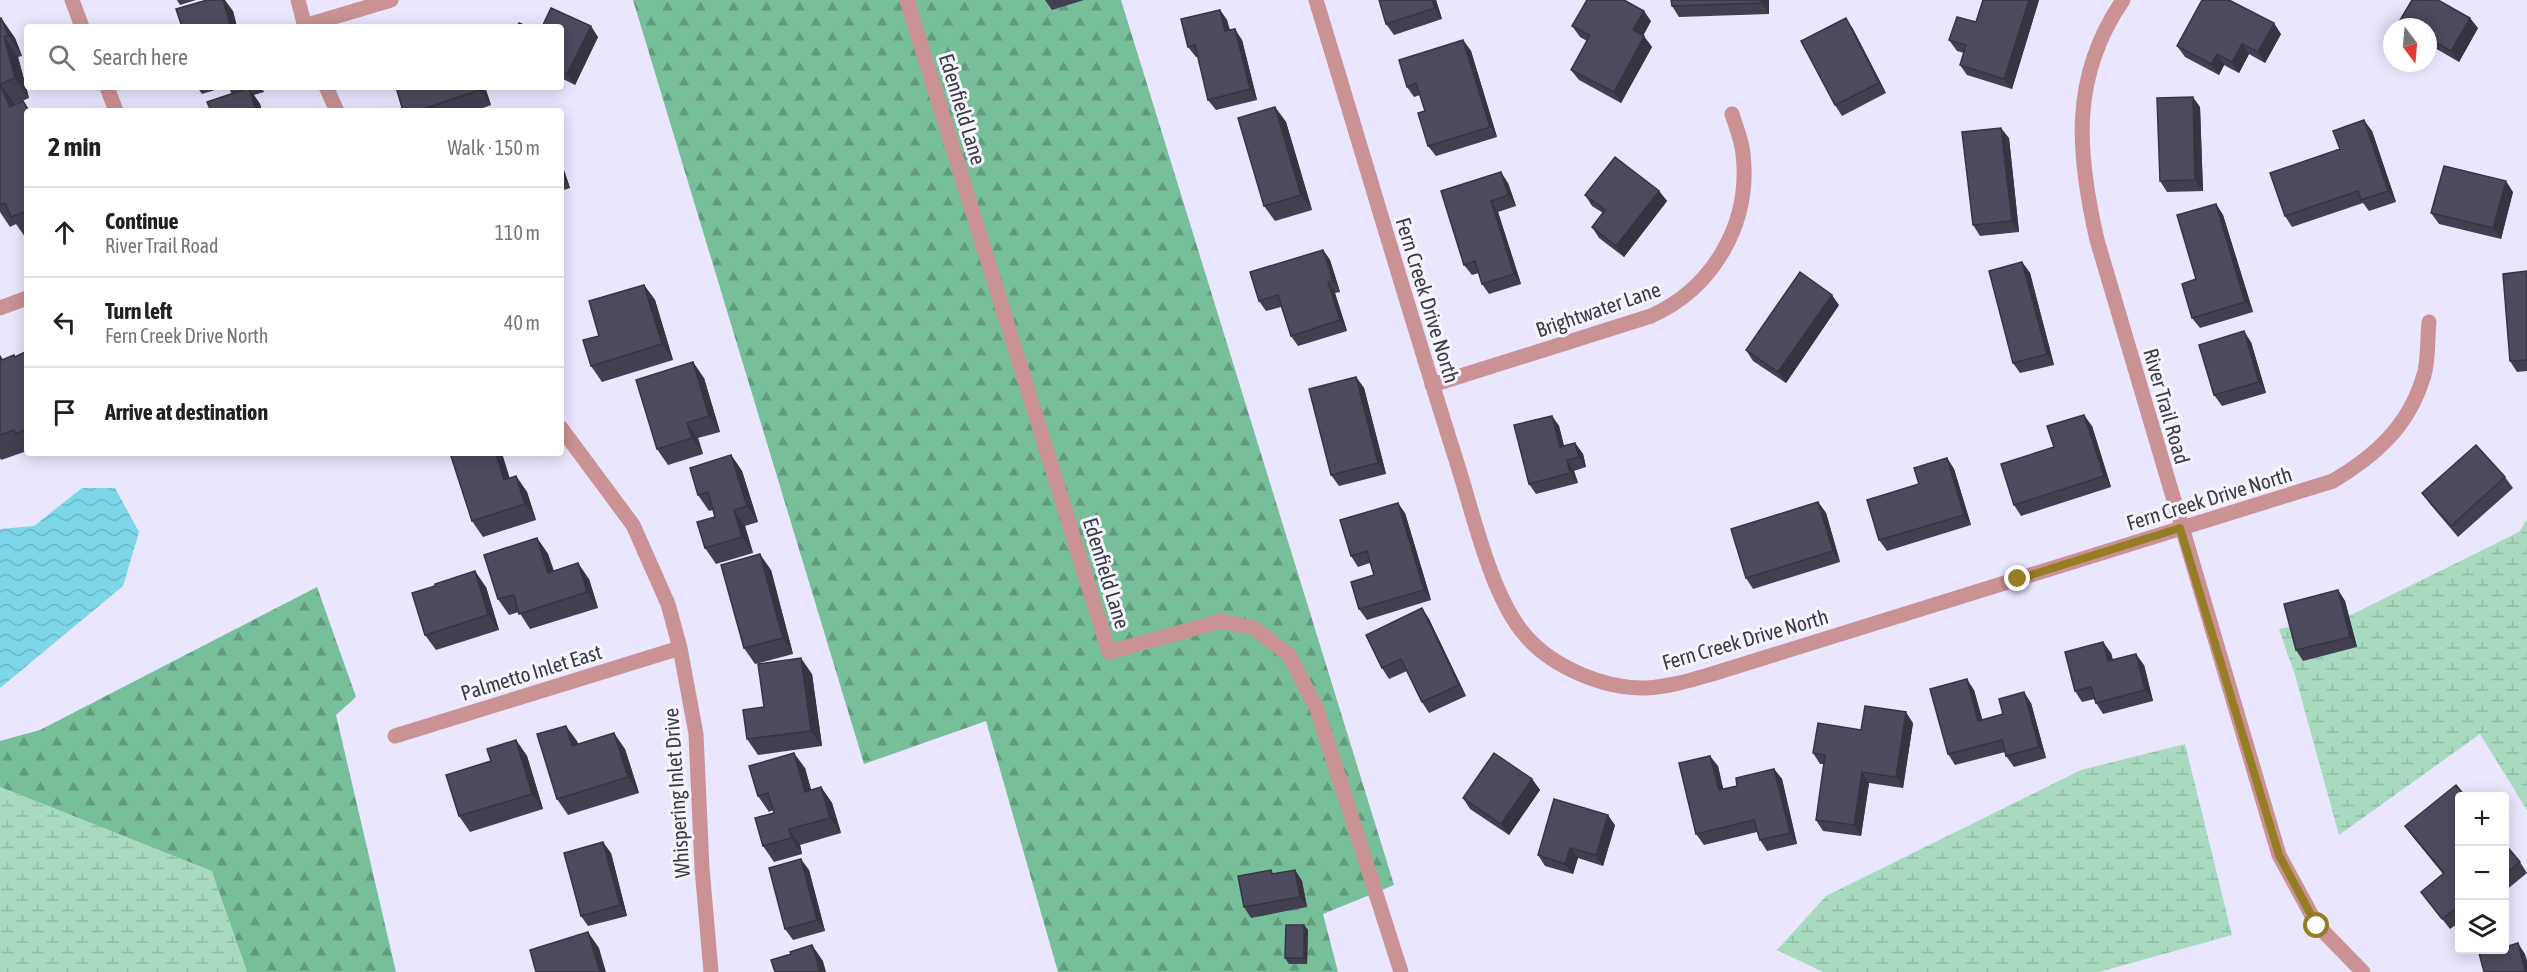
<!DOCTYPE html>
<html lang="en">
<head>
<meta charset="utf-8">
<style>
	body { margin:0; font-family:"Asap Condensed",sans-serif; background:#f6f6f6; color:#202124 }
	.controls { position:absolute; right:18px; bottom:18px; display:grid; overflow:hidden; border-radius:6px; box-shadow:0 3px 15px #0003 }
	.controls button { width:54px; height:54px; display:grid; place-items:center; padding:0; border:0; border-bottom:2px solid #e0e0e0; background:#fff; color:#202124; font:30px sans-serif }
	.compass { position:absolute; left:2383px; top:18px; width:54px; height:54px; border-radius:50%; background:#fff; box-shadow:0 3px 15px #0003; rotate:164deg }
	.stop { position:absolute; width:18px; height:18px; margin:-14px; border:4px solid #957d25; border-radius:50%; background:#fff }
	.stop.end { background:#957d25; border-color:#fff; box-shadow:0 2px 6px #0008 }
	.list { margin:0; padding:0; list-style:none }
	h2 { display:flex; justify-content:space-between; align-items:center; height:78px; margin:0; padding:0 24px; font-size:26px }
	h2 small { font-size:20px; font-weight:400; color:#757577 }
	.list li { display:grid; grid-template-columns:39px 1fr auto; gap:18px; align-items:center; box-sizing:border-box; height:90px; padding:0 24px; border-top:2px solid #e0e0e0 }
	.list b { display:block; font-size:22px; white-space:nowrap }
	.list p { margin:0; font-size:20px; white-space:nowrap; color:#757577 }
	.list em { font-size:20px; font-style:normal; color:#757577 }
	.icon { flex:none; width:33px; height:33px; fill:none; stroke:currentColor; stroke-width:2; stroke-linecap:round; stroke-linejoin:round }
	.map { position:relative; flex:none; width:2527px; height:972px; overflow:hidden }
	.search { position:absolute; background:#fff; box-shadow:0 3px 15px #0003; left:24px; top:24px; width:540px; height:66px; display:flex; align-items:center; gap:15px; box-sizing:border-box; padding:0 21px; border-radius:6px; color:#757577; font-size:22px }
	.panel { position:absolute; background:#fff; box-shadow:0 3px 15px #0003; left:24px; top:108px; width:540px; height:348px; border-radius:6px }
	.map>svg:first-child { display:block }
	.forest { fill:url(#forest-firs) }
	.wetland { fill:url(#wetland-marsh) }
	.water { fill:url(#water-waves) }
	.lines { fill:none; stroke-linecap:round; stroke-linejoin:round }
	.minor { stroke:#ca9294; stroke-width:15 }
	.wall { fill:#424050 }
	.shaded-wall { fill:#363441 }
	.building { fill:#4d4a5d; stroke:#363441; stroke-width:1.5 }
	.route { stroke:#957d25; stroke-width:8 }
	.labels { text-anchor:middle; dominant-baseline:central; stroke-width:6; stroke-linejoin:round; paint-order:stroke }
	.street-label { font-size:21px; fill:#3c3a43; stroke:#f6f5ff }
</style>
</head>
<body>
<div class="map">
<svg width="2527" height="972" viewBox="0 0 2527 972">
	<defs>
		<pattern id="forest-firs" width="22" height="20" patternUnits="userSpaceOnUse" patternTransform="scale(1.5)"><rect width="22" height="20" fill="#77be9a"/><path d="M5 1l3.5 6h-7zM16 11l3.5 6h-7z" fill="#639b7f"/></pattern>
		<pattern id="wetland-marsh" width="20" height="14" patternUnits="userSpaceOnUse" patternTransform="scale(1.5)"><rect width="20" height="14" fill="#a7dabf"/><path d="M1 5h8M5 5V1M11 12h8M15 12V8" fill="none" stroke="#91bca5"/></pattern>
		<pattern id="water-waves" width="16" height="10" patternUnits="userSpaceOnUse" patternTransform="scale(1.5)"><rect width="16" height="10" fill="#7dd7e9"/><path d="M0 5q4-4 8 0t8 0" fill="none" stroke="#6db9c9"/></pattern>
	</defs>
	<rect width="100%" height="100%" fill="#e9e6fd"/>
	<path class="forest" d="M633,0H1121L1394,885L1323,914L1338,972H1058L986,721L864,764Z
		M317,587L356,697L336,715L396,972H247L211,871L0,787V741L40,730Z"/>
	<path class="wetland" d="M2527,519V810L2480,734L2339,835L2295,675L2279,629L2351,615L2519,532Z
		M2185,744L2232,935L2099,972H1823L1777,950L1826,896L2081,770Z
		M0,787L212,871L247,972H0Z"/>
	<path class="water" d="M82,488H115L139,532L123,586L0,688V529L34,526Z"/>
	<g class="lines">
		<path class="minor" d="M72,0L82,27
			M298,0L305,27
			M907,0L1109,652L1221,621L1254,628L1289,655L1317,709L1401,972
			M1316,0C1363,154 1408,309 1457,463C1473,513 1491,596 1525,635C1552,667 1604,689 1646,688C1669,687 1691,680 1712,674L2333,481C2375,456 2408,427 2423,378C2429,362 2427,340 2429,322
			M2123,0C2070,77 2077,153 2097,240L2279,855L2317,925L2363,972
			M304,26L391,0
			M107,87L116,111
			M326,87L337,111
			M0,308L27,298
			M1432,385L1651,316C1713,288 1751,224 1743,154C1742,141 1736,127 1732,114
			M561,428L633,525L668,604L680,648L696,734L702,868L711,972
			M395,736L680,648"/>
	</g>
	<path class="wall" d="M177,0H196L180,5Z
		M1045,0H1084L1052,10Z
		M1379,0H1436L1442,19L1394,35L1386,24Z
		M1671,0H1769V14L1679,17L1672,6Z
		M1983,0H2039L2012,89L1967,75L1960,65L1964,53L1957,51L1949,40L1976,22Z
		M1220,10L1227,20L1230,30L1242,40L1257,100L1216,110L1208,100L1198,57H1196L1188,47Z
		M233,11L237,27H182Z
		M0,18H1L15,38L22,56L18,57L29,98L15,104L27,111V237H25L16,224L10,227L0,212Z
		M1846,18L1853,29L1886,93L1842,116L1835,105Z
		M1651,21L1643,36L1652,47L1621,103L1579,80L1571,70L1587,41L1580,37L1572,26Z
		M2399,22L2478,28L2459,62L2428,44V27H2403Z
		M561,27L598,37L575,85L561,78Z
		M2281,34L2265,63L2249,54L2239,73L2224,65L2219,75L2185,57L2177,46Z
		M1463,40L1471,51L1497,137L1436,156L1428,146L1425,111L1420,95L1414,97L1407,87Z
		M197,87H225L202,94Z
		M228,87H262L264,92L254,95L260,104L262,111H211L232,94Z
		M485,87L491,105L475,111H403Z
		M1275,107L1286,122L1312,210L1275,221L1264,206Z
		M2200,107L2203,191L2167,192L2160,181Z
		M2372,131L2396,202L2369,211L2363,203L2292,227L2285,216L2340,149Z
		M2009,138L2019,232L1980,236L1973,225Z
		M561,161L570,188L561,191Z
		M1508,183L1516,206L1498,212L1521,284L1489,294L1482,284L1479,273L1472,275L1464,265L1441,191Z
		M1659,191L1667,201L1624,257L1599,238L1592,227L1603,213L1592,206L1585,195Z
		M2513,192L2501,239L2439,224L2431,213Z
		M2216,204L2223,215L2253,312L2200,328L2192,318L2196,279Z
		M1323,250L1330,260L1340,292L1335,293L1347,331L1298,346L1291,336L1281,307L1266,311L1259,301Z
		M2022,262L2030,273L2054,365L2020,373L2013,363Z
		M2527,271V371L2517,372L2510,361Z
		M644,285L655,300L673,360L602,382L591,366L599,336Z
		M1839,305L1786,383L1753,361L1746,350Z
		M2251,342L2266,393L2222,406L2214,395Z
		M27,351V451L1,460L0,458V355L3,360L15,357Z
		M1356,377L1364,388L1386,474L1339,486L1331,475Z
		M704,378L720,432L698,438L703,454L668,465L657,449Z
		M1552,416L1559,426L1564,446L1575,443L1583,454L1586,467L1574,471L1578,483L1536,494L1529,484Z
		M2092,426L2111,487L2021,516L2014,505L2054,447Z
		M731,455L742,471L758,522L745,526L753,553L716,564L705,548L715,517L713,510L709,511L698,495Z
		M1947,458L1954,469L1971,525L1887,551L1879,540L1919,484Z
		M516,476L527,492L536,520L483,537L472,521L510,478Z
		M2505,477L2513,488L2458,537L2430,504L2422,493Z
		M1818,502L1826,513L1840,562L1753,589L1746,578Z
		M1405,513L1431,600L1367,620L1359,609L1374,575L1370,563L1358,567L1351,556Z
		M537,538L548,554L554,571L589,579L598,608L530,629L519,612L509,615L498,599Z
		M771,570L793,654L755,664L744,648Z
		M486,587L499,630L436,650L425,635Z
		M2338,590L2345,601L2357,647L2303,661L2296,650Z
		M1422,608L1429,619L1466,696L1429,713L1422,702L1407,671L1389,679L1382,668Z
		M2111,653L2113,660L2144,665L2153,701L2103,714L2096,703L2095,699L2082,702L2075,691Z
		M812,674L822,746L758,755L747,739L764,707Z
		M1974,690L1982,720L2003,714L2031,703L2046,758L2014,767L2006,756L2005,752L1955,765L1948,754Z
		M1913,723L1903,788L1869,783L1861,836L1823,831L1816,820L1824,764H1820L1813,753L1861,730Z
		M516,740L527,756L543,809L470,832L459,816L491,761Z
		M577,741L578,744L625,749L639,793L568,815L557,799Z
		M1718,766L1723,789L1737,786L1774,769L1782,779L1797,844L1767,851L1760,840L1757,832L1704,845L1696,834Z
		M805,768L811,790L821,787L832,803L841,833L800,845L802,854L774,862L763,846L774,813L773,810L769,812L758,796Z
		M1532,779L1540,790L1509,835L1470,809L1463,798Z
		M2460,796V922L2450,929L2421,892L2443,874L2413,837L2405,826Z
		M1615,825L1603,866L1578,858L1573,874L1545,866L1538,855Z
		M2505,844L2520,862L2527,873L2505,891Z
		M611,853L627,916L588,926L581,916Z
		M809,870L825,931L793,940L785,929Z
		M1271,870L1273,874L1295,870L1302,881L1307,907L1251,918L1244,907Z
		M1304,925L1308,930L1307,964H1289L1285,958Z"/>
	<path class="shaded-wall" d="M223,0H225L233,11L237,27H232L230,24Z
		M1432,0H1436L1442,19L1435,8Z
		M1761,0H1769V14L1762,3Z
		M2029,0H2039L2012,89L2004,79Z
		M1220,10L1227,20L1232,42L1225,31Z
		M1644,11L1651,21L1640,41L1633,30Z
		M1,18L15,38L22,56L8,35Z
		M1846,18L1853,29L1886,93L1879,83Z
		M2470,18L2478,28L2459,62L2451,51Z
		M2274,23L2281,34L2265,63L2258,52Z
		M591,26L598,37L575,85L567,74Z
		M1235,29L1242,40L1257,100L1250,89Z
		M1644,36L1652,47L1621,103L1614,92Z
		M4,37L18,57L29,98L15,78Z
		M1463,40L1471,51L1497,137L1490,127Z
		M2242,44L2249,54L2239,73L2232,62Z
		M2217,54L2224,65L2219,75L2211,64Z
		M0,84L15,104L24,127L10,107Z
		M479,87H485L491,105L480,90Z
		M249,88L260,104L262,111H256Z
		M2193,97L2200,107L2203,191L2195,180Z
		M1275,107L1286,122L1312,210L1301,195Z
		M2364,120L2372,131L2396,202L2388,191Z
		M2001,128L2009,138L2019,232L2012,221Z
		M561,161L570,188L563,178L561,173Z
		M1501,172L1508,183L1516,206L1508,195Z
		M2506,181L2513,192L2501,239L2493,228Z
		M1659,191L1667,201L1624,257L1616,246Z
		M1491,201L1498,212L1521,284L1514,274Z
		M2216,204L2223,215L2253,312L2245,302Z
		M1323,250L1330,260L1340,292L1333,281Z
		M2022,262L2030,273L2054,365L2047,354Z
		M1328,282L1335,293L1347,331L1340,320Z
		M644,285L655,300L673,360L662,344Z
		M1832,295L1839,305L1786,383L1778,372Z
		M2244,331L2251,342L2266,393L2259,382Z
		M693,362L704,378L720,432L709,416Z
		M1356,377L1364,388L1386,474L1378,463Z
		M2084,415L2092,426L2111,487L2104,476Z
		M1552,416L1559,426L1567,458L1560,447Z
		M687,423L698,438L703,454L692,438Z
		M1575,443L1583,454L1586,467L1579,457Z
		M496,453H502L515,495L504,480Z
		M731,455L742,471L758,522L747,506Z
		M1947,458L1954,469L1971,525L1964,515Z
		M1567,460L1574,471L1578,483L1570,473Z
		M516,476L527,492L536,520L525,504Z
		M1818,502L1826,513L1840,562L1833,551Z
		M1398,503L1405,513L1431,600L1424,590Z
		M734,510L745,526L753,553L742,537Z
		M537,538L548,554L559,588L548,573Z
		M760,554L771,570L793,654L783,638Z
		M578,563L589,579L598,608L587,592Z
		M475,571L486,587L499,630L488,615Z
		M2338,590L2345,601L2357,647L2350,637Z
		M1422,608L1429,619L1466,696L1459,685Z
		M2103,642L2111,653L2116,672L2108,661Z
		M2136,654L2144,665L2153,701L2145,690Z
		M801,658L812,674L822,746L811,731Z
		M1967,679L1974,690L1986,732L1978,721Z
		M2024,692L2031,703L2046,758L2039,747Z
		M1906,712L1913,723L1903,788L1896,777Z
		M566,726L577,741L583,762L572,746Z
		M614,733L625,749L639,793L628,777Z
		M516,740L527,756L543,809L532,794Z
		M794,753L805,768L816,807L805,792Z
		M1710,756L1718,766L1726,801L1719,790Z
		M1774,769L1782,779L1797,844L1790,833Z
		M1862,772L1869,783L1861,836L1854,825Z
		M1532,779L1540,790L1509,835L1501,824Z
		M821,787L832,803L841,833L830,818Z
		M1608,815L1615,825L1603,866L1596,855Z
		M789,829L800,845L802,854L791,838Z
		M603,842L611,853L627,916L620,905Z
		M1570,848L1578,858L1573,874L1565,864Z
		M801,859L809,870L825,931L817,920Z
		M1295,870L1302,881L1307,907L1300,897Z
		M1304,925L1308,930L1307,964L1304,958Z
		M588,932L599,948L606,972H600Z
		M2518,943L2525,954L2527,960V972H2525Z
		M812,945L823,961L826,972H820Z"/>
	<path class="building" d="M207,0H223L230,24L220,27H182L176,9Z
		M1379,0H1432L1435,8L1386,24Z
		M1587,0H1624L1644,11L1633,30L1644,36L1614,92L1571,70L1590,35L1572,26Z
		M1671,0H1761L1762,3L1672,6Z
		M1983,0H2029L2004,79L1960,65L1966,45L1949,40L1957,17L1976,22Z
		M2202,0H2229L2274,23L2258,52L2242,44L2232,62L2217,54L2211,64L2177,46Z
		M2412,0H2438L2470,18L2451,51L2428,38V27H2409L2399,22Z
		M551,8L591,26L567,74L561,71V27H542Z
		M1220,10L1225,31L1235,29L1250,89L1208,100L1195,45L1188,47L1181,19Z
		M0,18H1L8,35L4,37L15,78L0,84L10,107L23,101L29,111H27V211L11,217L5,203L0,205Z
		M1846,18L1879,83L1835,105L1801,41Z
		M519,23L528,27H517Z
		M1463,40L1490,127L1428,146L1418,113L1425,111L1416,83L1407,87L1399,60Z
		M396,87H479L480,90L417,111H403Z
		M249,88L256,111H211L207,102Z
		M2193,97L2195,180L2160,181L2157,98Z
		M1275,107L1301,195L1264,206L1238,118Z
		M2364,120L2388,191L2361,200L2358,191L2285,216L2270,173L2340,149L2333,131Z
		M2001,128L2012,221L1973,225L1962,132Z
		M1615,157L1659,191L1616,246L1592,227L1605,210L1585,195Z
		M2444,166L2506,181L2493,228L2431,213Z
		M1501,172L1508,195L1491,201L1514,274L1482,284L1475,261L1464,265L1441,191Z
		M2216,204L2245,302L2192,318L2182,284L2196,279L2177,215Z
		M1323,250L1333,281L1328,282L1340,320L1291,336L1278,295L1259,301L1250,272Z
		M2022,262L2047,354L2013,363L1989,271Z
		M2527,271V360L2510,361L2503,274Z
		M1800,272L1832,295L1778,372L1746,350Z
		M644,285L662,344L591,366L583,340L599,336L589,301Z
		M2244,331L2259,382L2214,395L2199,345Z
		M27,351V429L16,434L14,430L0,435V356L2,360L14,355L15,357Z
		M693,362L709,416L687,423L692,438L657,449L636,380Z
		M1356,377L1378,463L1331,475L1309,389Z
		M2084,415L2104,476L2014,505L2001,464L2054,447L2047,426Z
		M1552,416L1560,447L1575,443L1579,457L1567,460L1570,473L1529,484L1514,425Z
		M2476,445L2505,477L2451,526L2422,493Z
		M450,453H496L504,480L516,476L525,504L472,521Z
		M731,455L747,506L734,510L742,537L705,548L697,522L715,517L708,492L698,495L690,468Z
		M1947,458L1964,515L1879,540L1867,500L1919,484L1914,468Z
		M1818,502L1833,551L1746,578L1731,529Z
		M1398,503L1424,590L1359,609L1351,582L1374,575L1367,551L1351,556L1340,520Z
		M537,538L548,573L578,563L587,592L519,614L514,595L498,599L484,555Z
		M760,554L783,638L744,648L721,565Z
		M475,571L488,615L425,635L412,593L435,586V584Z
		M2338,590L2350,637L2296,650L2284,604Z
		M1422,608L1459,685L1422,702L1401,659L1382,668L1366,635Z
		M2103,642L2108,661L2136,654L2145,690L2096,703L2091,687L2075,691L2065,652Z
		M801,658L811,731L747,739L743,710L764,707L758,664Z
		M1967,679L1978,721L2003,714L1999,699L2024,692L2039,747L2006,756L2002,740L1948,754L1930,689Z
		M1865,706L1906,712L1896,777L1862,772L1854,825L1816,820L1825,755L1813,753L1818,723L1861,730Z
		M566,726L572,746L614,733L628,777L557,799L537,734Z
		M516,740L532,794L459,816L446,775L491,761L487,749Z
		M794,753L805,792L821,787L830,818L789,829L791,838L763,846L755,818L774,813L768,793L758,796L749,766Z
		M1494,753L1532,779L1501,824L1463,798Z
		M1710,756L1719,790L1737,786L1736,778L1774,769L1790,833L1760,840L1754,820L1696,834L1679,763Z
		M2456,785L2465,796H2460V905L2442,919L2421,892L2444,873L2405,826Z
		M1554,799L1608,815L1596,855L1570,848L1565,864L1538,855Z
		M603,842L620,905L581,916L564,853Z
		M2505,844L2520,862L2505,874Z
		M801,859L817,920L785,929L769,868Z
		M1271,870L1272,874L1295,870L1300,897L1244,907L1238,876Z
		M1286,925H1304V958H1285Z
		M588,932L600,972H536L530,950Z
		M2518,943L2525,971L2527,970V972H2484L2479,953L2493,950H2505V947Z
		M812,945L820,972H775L771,960L791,954L790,952Z"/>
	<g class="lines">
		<path class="route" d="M2018,579L2180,528L2279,855L2317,926"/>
	</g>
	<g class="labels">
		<g class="street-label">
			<text transform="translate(963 109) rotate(73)">Edenfield Lane</text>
			<text transform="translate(1428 300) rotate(73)">Fern Creek Drive North</text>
			<text transform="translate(1598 309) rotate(-19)">Brightwater Lane</text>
			<text transform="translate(2167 406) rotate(74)">River Trail Road</text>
			<text transform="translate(2209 498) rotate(-17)">Fern Creek Drive North</text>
			<text transform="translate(1107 573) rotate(73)">Edenfield Lane</text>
			<text transform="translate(1745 639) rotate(-16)">Fern Creek Drive North</text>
			<text transform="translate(531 672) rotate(-17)">Palmetto Inlet East</text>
			<text transform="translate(676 793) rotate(-94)">Whispering Inlet Drive</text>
		</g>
	</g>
</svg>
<div class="controls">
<button>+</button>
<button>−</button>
<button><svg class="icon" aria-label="layers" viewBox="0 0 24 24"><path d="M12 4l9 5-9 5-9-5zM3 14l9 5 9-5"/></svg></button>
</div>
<svg class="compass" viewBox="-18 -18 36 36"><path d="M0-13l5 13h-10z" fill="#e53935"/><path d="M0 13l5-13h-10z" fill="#757577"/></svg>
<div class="stop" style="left:2317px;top:926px"></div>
<div class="stop end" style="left:2018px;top:579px"></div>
<div class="search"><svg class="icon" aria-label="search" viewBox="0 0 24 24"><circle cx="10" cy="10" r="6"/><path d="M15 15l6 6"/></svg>Search here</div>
<section class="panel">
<h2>2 min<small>Walk · 150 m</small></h2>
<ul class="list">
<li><svg class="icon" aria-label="ahead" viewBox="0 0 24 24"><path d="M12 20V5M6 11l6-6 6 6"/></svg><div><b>Continue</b><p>River Trail Road</p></div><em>110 m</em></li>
<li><svg class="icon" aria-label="left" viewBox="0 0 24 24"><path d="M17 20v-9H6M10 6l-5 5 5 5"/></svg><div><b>Turn left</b><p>Fern Creek Drive North</p></div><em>40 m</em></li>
<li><svg class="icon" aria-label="arrive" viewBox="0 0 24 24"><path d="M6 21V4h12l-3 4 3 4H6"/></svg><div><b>Arrive at destination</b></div></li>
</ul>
</section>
</div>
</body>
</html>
